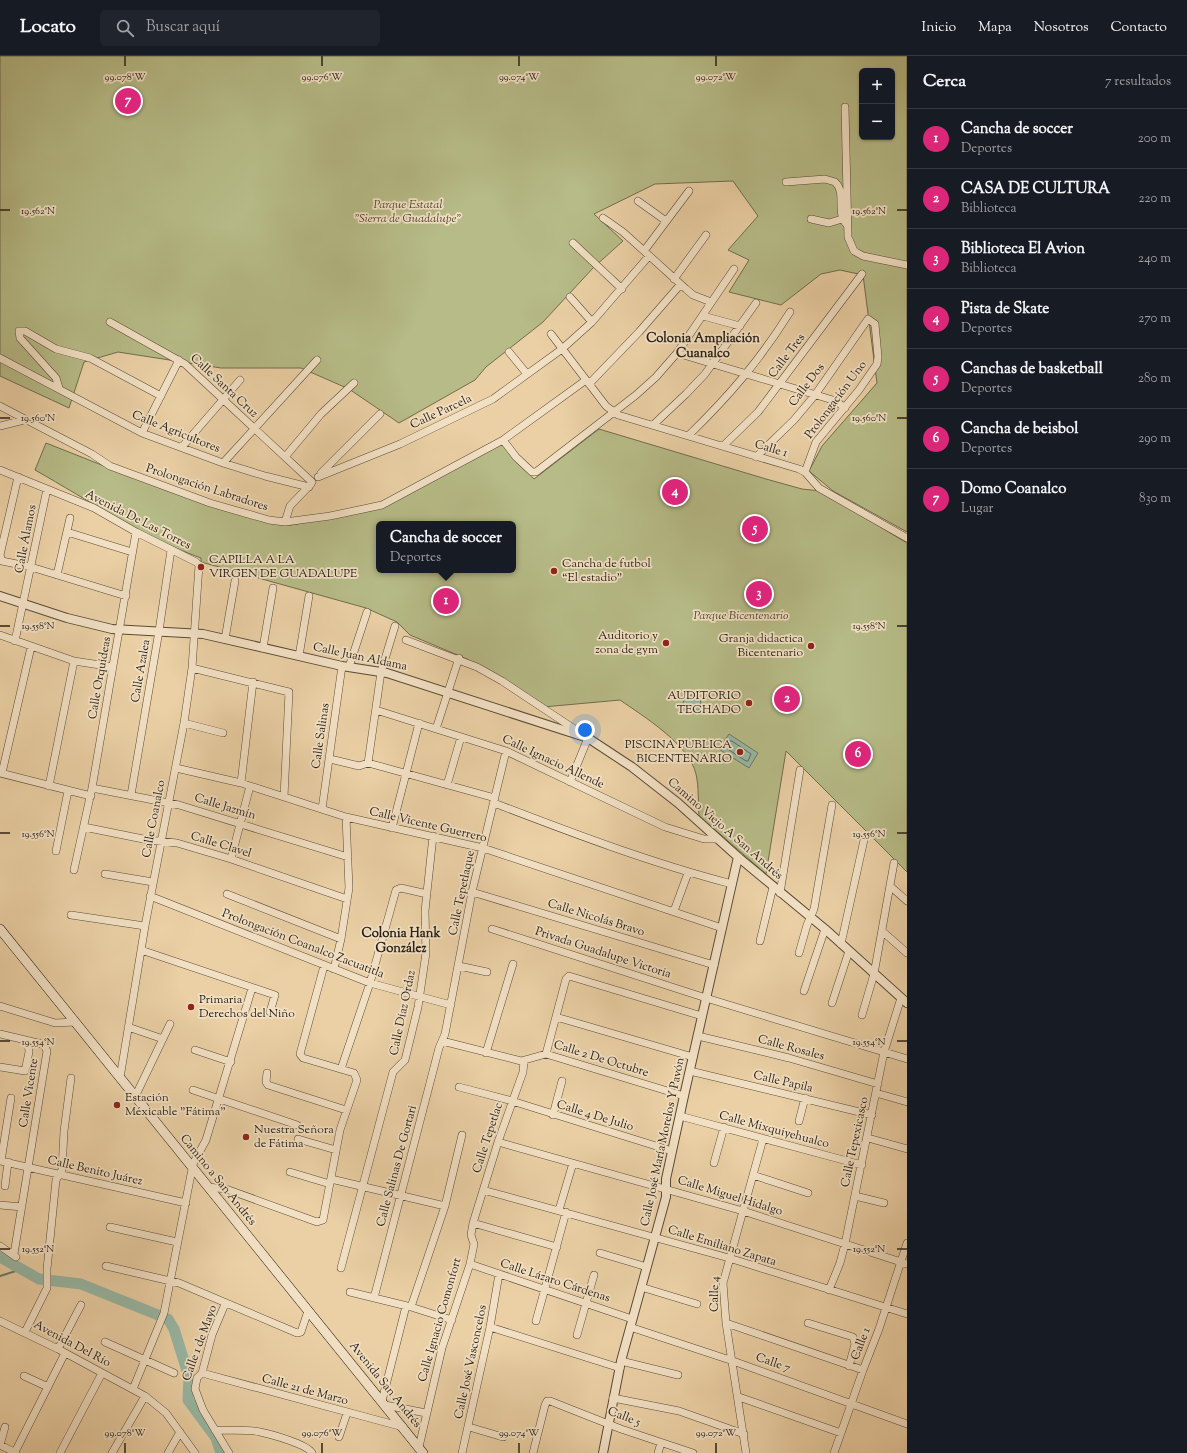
<!DOCTYPE html>
<html lang="es">
<head>
<meta charset="utf-8">
<style>
	body { margin:0; font-family:"Sorts Mill Goudy",serif; background:#20242c; color:#f1f3f6 }
	.controls { position:absolute; right:12px; top:12px; display:grid; overflow:hidden; border-radius:6px; box-shadow:0 1px 3px #0004 }
	.controls button { width:36px; height:36px; display:grid; place-items:center; padding:0; border:0; border-bottom:1px solid #363941; background:#171b24; color:#f1f3f6; font:20px sans-serif }
	.you { position:absolute; left:585px; top:674px; width:14px; height:14px; margin:-10px; border:3px solid #fff; border-radius:50%; background:#1a73e8; box-shadow:0 0 0 6px #1a73e833 }
	.badge { display:grid; place-items:center; width:26px; height:26px; border-radius:50%; background:#db2777; color:#fff; font-size:13px; font-weight:700 }
	.pin { position:absolute; translate:-50% -50%; border:2px solid #fff; box-shadow:0 1px 4px #0006 }
	.popup { position:absolute; left:376px; top:465px; width:140px; height:52px; box-sizing:border-box; display:grid; place-content:center; border-radius:6px; background:#171b24; filter:drop-shadow(0 1px 3px #0005); font-size:13px; white-space:nowrap; color:#9ea1a6 }
	.popup b { font-size:15px; color:#f1f3f6 }
	.popup::after { content:''; position:absolute; left:50%; top:100%; margin-left:-8px; border:8px solid transparent; border-top-color:#171b24 }
	.list { margin:0; padding:0; list-style:none }
	h2 { display:flex; justify-content:space-between; align-items:center; height:52px; margin:0; padding:0 16px; font-size:17px }
	h2 small { font-size:13px; font-weight:400; color:#9ea1a6 }
	.list li { display:grid; grid-template-columns:26px 1fr auto; gap:12px; align-items:center; box-sizing:border-box; height:60px; padding:0 16px; border-top:1px solid #363941 }
	.list b { display:block; font-size:15px; white-space:nowrap }
	.list p { margin:0; font-size:13px; white-space:nowrap; color:#9ea1a6 }
	.list em { font-size:13px; font-style:normal; color:#9ea1a6 }
	.icon { flex:none; width:22px; height:22px; fill:none; stroke:currentColor; stroke-width:2; stroke-linecap:round; stroke-linejoin:round }
	.map { position:relative; flex:none; width:907px; height:1397px; overflow:hidden }
	header { display:flex; align-items:center; gap:24px; box-sizing:border-box; height:56px; padding:0 20px; background:#171b24; border-bottom:1px solid #363941 }
	header strong { font-size:19px }
	nav { display:flex; gap:22px; margin-inline-start:auto; font-size:14px }
	.search { width:280px; height:36px; background:#20242c; display:flex; align-items:center; gap:10px; box-sizing:border-box; padding:0 14px; border-radius:6px; color:#9ea1a6; font-size:15px }
	main { display:flex }
	aside { flex:1; background:#171b24 }
	.map>svg:first-child { display:block }
	.green { fill:#b6bb87; stroke:#6f6d4e; fill-rule:evenodd }
	.water { fill:#98b7a4; stroke:#6b7a6a }
	.lines { fill:none; stroke-linecap:round; stroke-linejoin:round }
	.shore { stroke:#606b5c; stroke-width:1 }
	.stream { stroke:#6b7a6a; stroke-width:2 }
	.river { stroke:#98b7a4; stroke-width:11 }
	.minor-casing { stroke:#594b38; stroke-width:8 }
	.tertiary-casing { stroke:#594b38; stroke-width:10 }
	.secondary-casing { stroke:#281f14; stroke-width:10 }
	.minor { stroke:#f2e0c4; stroke-width:7 }
	.tertiary { stroke:#f2e0c4; stroke-width:8 }
	.secondary { stroke:#f2e0c4; stroke-width:9 }
	.ticks { fill:none; stroke:#281f14; stroke-width:1.5 }
	.poi-dot { fill:#8f2418; stroke:#f2e0c4; stroke-width:1.5 }
	.labels { text-anchor:middle; dominant-baseline:central; stroke-width:3.5; stroke-linejoin:round; paint-order:stroke }
	.park-label { font-size:12px; font-style:italic; fill:#4c4631; stroke:#f2e0c4 }
	.street-label { font-size:12px; fill:#281f14; stroke:#f2e0c4 }
	.poi-label { font-size:12px; fill:#281f14; stroke:#f2e0c4; text-anchor:start }
	.neighbourhood-label { font-size:13px; font-weight:bold; fill:#281f14; stroke:#f2e0c4 }
	.ticks-label { font-size:10px; text-anchor:middle; fill:#281f14; stroke:#f2e0c4; stroke-width:3.5; stroke-linejoin:round; paint-order:stroke }
</style>
</head>
<body>
<header>
<strong>Locato</strong>
<div class="search"><svg class="icon" aria-label="search" viewBox="0 0 24 24"><circle cx="10" cy="10" r="6"/><path d="M15 15l6 6"/></svg>Buscar aquí</div>
<nav><a>Inicio</a><a>Mapa</a><a>Nosotros</a><a>Contacto</a></nav>
</header>
<main>
<div class="map">
<svg width="907" height="1397" viewBox="0 0 907 1397">
	<rect width="100%" height="100%" fill="#ebd0a5"/>
	<filter id="stains"><feTurbulence type="fractalNoise" baseFrequency=".005" numOctaves="4"/><feColorMatrix values="0 0 0 0 .2 0 0 0 0 .09 0 0 0 0 .02 0 0 0 .5 -.17"/></filter>
	<radialGradient id="worn" r=".72"><stop offset=".6" stop-color="#630" stop-opacity="0"/><stop offset="1" stop-color="#630" stop-opacity=".3"/></radialGradient>
	<path class="green" d="M0,0H907V476L833,435L809,415L822,390L877,327L863,219L840,214L821,218L781,249L729,236L749,204L728,194L758,160L733,125L655,128L594,158L623,185L594,211L543,266L486,311L475,324L399,367L349,333L301,312H221L118,296L84,306L69,352L0,320ZM862,15H892V81H862Z
		M599,373L766,423L802,433L821,435L907,487V816L786,695L766,818L699,760C698,747 699,731 696,718C689,688 643,660 620,644L543,651L503,623L467,603L410,579L397,566L366,552L201,506V502C142,481 90,445 35,414L46,387L165,434L220,453L269,467L291,469L382,452L502,388L534,423ZM379,468H513V514H379Z"/>
	<path class="water" d="M683 648a9 9 0 1 1 18 0a9 9 0 1 1-18 0Z
		M729,678L758,697L749,712L719,693Z"/>
	<g class="lines">
		<path class="shore" d="M729,685H732L751,698L748,705H746L726,692Z"/>
		<path class="stream" d="M0,1220L22,1213"/>
		<path class="river" d="M0,1201L39,1223L81,1228L168,1263L174,1273L189,1321L188,1344L216,1382L221,1397"/>
		<defs>
			<path id="minor" d="M845,51L848,181L854,195L863,200L907,209
				M786,126L825,123L835,126C847,137 835,156 847,169
				M638,145L666,165
				M603,162L623,176L686,233L693,239L711,246
				M811,163L829,167L842,163
				M573,187L622,233
				M644,195L689,135
				M674,223L706,179
				M570,241L592,266
				M703,260L740,270
				M110,266L185,308L312,426
				M551,278L606,350L618,359L799,413L805,416L819,432L907,482
				M509,296L527,318
				M677,297L836,345L845,352
				M0,302L142,377L223,407L265,420L309,431
				M589,328L639,276L680,229
				M59,332L56,322L20,282L19,275H25L56,293L90,302L161,340
				M0,350L92,398L110,410L210,447L269,464L285,466L330,460L382,449L503,384L586,324
				M653,369L686,338L705,318L756,247
				M0,370L24,364
				M142,377L179,304
				M689,379C729,340 760,304 790,256
				M503,384L516,401L532,416H536L636,339L656,321L677,297L734,213
				M723,390L758,356L862,218
				M182,391L240,324
				M285,401L321,358L354,327
				M756,401L794,364L815,339L868,263L875,268L878,301L877,308L859,334L816,386L805,416
				M223,407L317,304
				M0,414L94,452L136,476L196,506L199,509L192,612L184,667L145,870L120,1022
				M321,417L380,358
				M18,421L0,499L2,505L31,511L126,540
				M318,421L400,388L493,343L562,293L592,266L649,200
				M285,466L290,450L311,428
				M67,476L132,496
				M57,519L70,462
				M0,579L74,605L113,611
				M225,583L235,525
				M406,584L477,611L502,625L588,682L570,726
				M15,585L47,433
				M263,592L273,532
				M299,600L309,540
				M349,611L367,556
				M192,612L289,636L284,741
				M376,654L506,695L665,771L704,783H718
				M184,667L223,677
				M436,673L459,602
				M330,703L359,710L368,707L495,742
				M368,707L381,616L395,570
				M176,712L241,727L346,761L483,792L722,872
				M0,717L91,740
				M2,717L31,591
				M241,727L253,626
				M447,729L461,681
				M49,730L74,605
				M92,732L179,749L348,801
				M131,739L159,575L171,494
				M494,747C572,777 651,807 732,828
				M322,753L342,610
				M84,771L148,784L177,787L231,803L347,843
				M392,772L419,667
				M56,795L68,735
				M231,803L250,730
				M74,814L92,732L136,476
				M105,818L153,826
				M890,830L907,845
				M472,836L714,909
				M780,837L800,714
				M227,838L341,883
				M150,840L370,927L451,949
				M674,855L688,817
				M71,859L145,870
				M492,873L706,942L907,1003
				M882,875L907,897
				M760,885L773,831
				M841,888L864,784
				M141,894L275,939L270,956
				M799,897L807,869L814,853L832,749
				M459,910L487,916
				M334,913L341,883L349,832L346,761
				M804,935L825,873
				M832,947L849,895
				M0,950L55,967L75,966
				M862,959L874,918L894,807
				M556,961L693,1001
				M128,971L163,983
				M0,978L42,988L45,991L47,995L14,1198
				M698,980L789,1002L878,1028
				M442,985L521,1005L546,998L684,1040
				M195,994L231,1006
				M486,997L513,908
				M546,998L566,923L569,920L702,960
				M0,1011L25,1015L29,996L28,985
				M341,1013L370,927L396,834L401,832L427,838
				M690,1015L872,1059
				M267,1017L266,1026L268,1029L346,1054
				M459,1031L512,1045L672,1095
				M193,1034L297,1069
				M876,1037L907,1046
				M135,1041L170,968
				M553,1059L562,1025
				M680,1060L862,1109
				M799,1065L805,1042
				M868,1082L907,1093
				M298,1083L336,1094
				M498,1086L743,1155L907,1208
				M0,1105L186,1147
				M1,1105L11,1042
				M714,1107L724,1071
				M290,1116L330,1128
				M753,1119L808,1137
				M331,1123L445,1150
				M5,1130L8,1106
				M208,1131L226,1133L317,1166L323,1164L340,1074L357,1024L354,1017L303,1002L300,998L324,910
				M483,1134L729,1202L907,1258
				M855,1140L884,1147
				M0,1149L22,1151
				M559,1154L573,1107
				M473,1167L557,1191
				M110,1171L177,1186
				M0,1190L16,1201
				M600,1197L647,1211
				M470,1208L632,1263
				M106,1210L179,1227L297,1277L301,1276L308,1255
				M341,1212L393,1016L405,1004L418,951L426,897L425,855L433,780
				M641,1231L697,1248
				M829,1234L840,1207L845,1188L884,996L901,942
				M350,1236L411,1251L452,1264
				M374,1242L439,992L445,978L472,836L506,695
				M225,1248L212,1279L202,1317L197,1322L195,1333L203,1354L229,1397
				M411,1251L445,1150L462,1079
				M0,1265L58,1293L145,1340L166,1357L195,1397
				M536,1265L566,1156
				M726,1267L863,1314
				M808,1267L853,1281L855,1288L849,1310
				M490,1271L620,1312
				M630,1271L733,1305L907,1368
				M25,1276L47,1232V1213L56,1124L62,1114L64,1075L71,1022
				M577,1279L594,1219
				M105,1286L174,1317
				M58,1293L81,1249
				M621,1305L678,1319
				M202,1317L403,1371
				M24,1320L48,1331
				M133,1333L164,1257L193,1108L206,1084L252,932
				M739,1341L841,1377
				M613,1342L679,1355L744,1378
				M382,1345L406,1250
				M385,1349L426,1357
				M5,1371L0,1389L16,1397
				M469,1371L503,1381
				M215,1374C229,1375 246,1373 260,1376C270,1378 307,1388 312,1397
				M339,1381L347,1357
				M419,1391L442,1292L470,1208L474,1188L471,1179L473,1167L498,1086L523,1016L524,1005
				M15,1396L65,1297
				M60,1397L102,1317
				M112,1397L145,1340
				M168,1397L180,1376
				M462,1397L490,1271L499,1218
				M533,1397L545,1349L547,1345H550L621,1373L693,1397
				M658,1397L661,1387
				M746,1397L726,1267L723,1227L763,1083
				M834,1397L863,1314L879,1273L907,1187"/>
			<path id="tertiary" d="M0,540L67,562L112,573L203,578L342,610L387,617L588,682L632,711L678,747L738,801L825,873L907,947
				M603,1397L621,1305L666,1141V1123L684,1040L738,801"/>
			<path id="secondary" d="M0,873L423,1397"/>
		</defs>
		<use href="#minor" class="minor-casing"/>
		<use href="#tertiary" class="tertiary-casing"/>
		<use href="#secondary" class="secondary-casing"/>
		<use href="#minor" class="minor"/>
		<use href="#tertiary" class="tertiary"/>
		<use href="#secondary" class="secondary"/>
	</g>
	<path class="ticks" d="M125,0V10M322,0V10M519,0V10M716,0V10M0,154H10M897,154H907M0,362H10M897,362H907M0,570H10M897,570H907M0,777H10M897,777H907M0,985H10M897,985H907M0,1193H10M897,1193H907M125,1387V1397M322,1387V1397M519,1387V1397M716,1387V1397"/>
	<g class="poi-dot">
		<circle cx="201" cy="511" r="4"/>
		<circle cx="554" cy="515" r="4"/>
		<circle cx="666" cy="587" r="4"/>
		<circle cx="811" cy="590" r="4"/>
		<circle cx="749" cy="647" r="4"/>
		<circle cx="740" cy="696" r="4"/>
		<circle cx="191" cy="951" r="4"/>
		<circle cx="117" cy="1049" r="4"/>
		<circle cx="246" cy="1081" r="4"/>
	</g>
	<g class="labels">
		<g class="park-label">
			<text x="408" y="149">Parque Estatal<tspan x="408" dy="14">"Sierra de Guadalupe"</tspan></text>
			<text x="741" y="560">Parque Bicentenario</text>
		</g>
		<g class="street-label">
			<text transform="translate(787 300) rotate(-53)">Calle Tres</text>
			<text transform="translate(807 329) rotate(-53)">Calle Dos</text>
			<text transform="translate(224 330) rotate(43)">Calle Santa Cruz</text>
			<text transform="translate(836 344) rotate(-53)">Prolongación Uno</text>
			<text transform="translate(441 356) rotate(-25)">Calle Parcela</text>
			<text transform="translate(176 376) rotate(22)">Calle Agricultores</text>
			<text transform="translate(771 393) rotate(17)">Calle 1</text>
			<text transform="translate(207 432) rotate(18)">Prolongación Labradores</text>
			<text transform="translate(138 464) rotate(27)">Avenida De Las Torres</text>
			<text transform="translate(26 483) rotate(-79)">Calle Álamos</text>
			<text transform="translate(360 601) rotate(12)">Calle Juan Aldama</text>
			<text transform="translate(141 615) rotate(-80)">Calle Azalea</text>
			<text transform="translate(100 622) rotate(-80)">Calle Orquídeas</text>
			<text transform="translate(321 680) rotate(-82)">Calle Salinas</text>
			<text transform="translate(553 706) rotate(25)">Calle Ignacio Allende</text>
			<text transform="translate(225 751) rotate(17)">Calle Jazmín</text>
			<text transform="translate(154 763) rotate(-79)">Calle Coanalco</text>
			<text transform="translate(428 769) rotate(13)">Calle Vicente Guerrero</text>
			<text transform="translate(725 773) rotate(41)">Camino Viejo A San Andrés</text>
			<text transform="translate(221 789) rotate(17)">Calle Clavel</text>
			<text transform="translate(462 837) rotate(-78)">Calle Tepetlaque</text>
			<text transform="translate(596 862) rotate(17)">Calle Nicolás Bravo</text>
			<text transform="translate(303 888) rotate(21)">Prolongación Coanalco Zacuatitla</text>
			<text transform="translate(603 897) rotate(18)">Privada Guadalupe Victoria</text>
			<text transform="translate(403 957) rotate(-78)">Calle Díaz Ordaz</text>
			<text transform="translate(791 992) rotate(15)">Calle Rosales</text>
			<text transform="translate(601 1003) rotate(17)">Calle 2 De Octubre</text>
			<text transform="translate(783 1026) rotate(13)">Calle Papila</text>
			<text transform="translate(29 1037) rotate(-81)">Calle Vicente</text>
			<text transform="translate(595 1060) rotate(17)">Calle 4 De Julio</text>
			<text transform="translate(774 1074) rotate(15)">Calle Mixquiyehualco</text>
			<text transform="translate(488 1082) rotate(-72)">Calle Tepetlac</text>
			<text transform="translate(663 1086) rotate(-78)">Calle José María Morelos Y Pavón</text>
			<text transform="translate(855 1086) rotate(-78)">Calle Tepexicasco</text>
			<text transform="translate(397 1110) rotate(-75)">Calle Salinas De Gortari</text>
			<text transform="translate(95 1115) rotate(13)">Calle Benito Juárez</text>
			<text transform="translate(218 1124) rotate(51)">Camino a San Andrés</text>
			<text transform="translate(730 1140) rotate(17)">Calle Miguel Hidalgo</text>
			<text transform="translate(722 1190) rotate(17)">Calle Emiliano Zapata</text>
			<text transform="translate(555 1225) rotate(18)">Calle Lázaro Cárdenas</text>
			<text transform="translate(715 1238) rotate(-89)">Calle 4</text>
			<text transform="translate(440 1264) rotate(-74)">Calle Ignacio Comonfort</text>
			<text transform="translate(200 1287) rotate(-70)">Calle 1 de Mayo</text>
			<text transform="translate(72 1288) rotate(28)">Avenida Del Río</text>
			<text transform="translate(861 1288) rotate(-69)">Calle 1</text>
			<text transform="translate(471 1306) rotate(-78)">Calle José Vasconcelos</text>
			<text transform="translate(773 1307) rotate(19)">Calle 7</text>
			<text transform="translate(385 1329) rotate(51)">Avenida San Andrés</text>
			<text transform="translate(305 1334) rotate(15)">Calle 21 de Marzo</text>
			<text transform="translate(624 1361) rotate(21)">Calle 5</text>
		</g>
		<g class="poi-label">
			<text x="209" y="504">CAPILLA A LA<tspan x="209" dy="14">VIRGEN DE GUADALUPE</tspan></text>
			<text x="562" y="508">Cancha de futbol<tspan x="562" dy="14">“El estadio”</tspan></text>
			<text x="658" y="580" text-anchor="end">Auditorio y<tspan x="658" dy="14">zona de gym</tspan></text>
			<text x="803" y="583" text-anchor="end">Granja didactica<tspan x="803" dy="14">Bicentenario</tspan></text>
			<text x="741" y="640" text-anchor="end">AUDITORIO<tspan x="741" dy="14">TECHADO</tspan></text>
			<text x="732" y="689" text-anchor="end">PISCINA PUBLICA<tspan x="732" dy="14">BICENTENARIO</tspan></text>
			<text x="199" y="944">Primaria<tspan x="199" dy="14">Derechos del Niño</tspan></text>
			<text x="125" y="1042">Estación<tspan x="125" dy="14">Méxicable "Fátima"</tspan></text>
			<text x="254" y="1074">Nuestra Señora<tspan x="254" dy="14">de Fátima</tspan></text>
		</g>
		<g class="neighbourhood-label">
			<text x="703" y="283">Colonia Ampliación<tspan x="703" dy="15">Cuanalco</tspan></text>
			<text x="401" y="878">Colonia Hank<tspan x="401" dy="15">González</tspan></text>
		</g>
	</g>
	<g class="ticks-label">
		<text x="125" y="24">99.078°W</text>
		<text x="322" y="24">99.076°W</text>
		<text x="519" y="24">99.074°W</text>
		<text x="716" y="24">99.072°W</text>
		<text x="38" y="158">19.562°N</text>
		<text x="869" y="158">19.562°N</text>
		<text x="38" y="365">19.560°N</text>
		<text x="869" y="365">19.560°N</text>
		<text x="38" y="573">19.558°N</text>
		<text x="869" y="573">19.558°N</text>
		<text x="38" y="781">19.556°N</text>
		<text x="869" y="781">19.556°N</text>
		<text x="38" y="989">19.554°N</text>
		<text x="869" y="989">19.554°N</text>
		<text x="38" y="1196">19.552°N</text>
		<text x="869" y="1196">19.552°N</text>
		<text x="125" y="1380">99.078°W</text>
		<text x="322" y="1380">99.076°W</text>
		<text x="519" y="1380">99.074°W</text>
		<text x="716" y="1380">99.072°W</text>
	</g>
	<rect width="100%" height="100%" filter="url(#stains)"/>
	<rect width="100%" height="100%" fill="url(#worn)"/>
</svg>
<div class="controls">
<button>+</button>
<button>−</button>
</div>
<div class="you"></div>
<div class="pin badge" style="left:446px;top:545px">1</div>
<div class="popup"><b>Cancha de soccer</b>Deportes</div>
<div class="pin badge" style="left:787px;top:643px">2</div>
<div class="pin badge" style="left:759px;top:538px">3</div>
<div class="pin badge" style="left:675px;top:436px">4</div>
<div class="pin badge" style="left:755px;top:473px">5</div>
<div class="pin badge" style="left:858px;top:698px">6</div>
<div class="pin badge" style="left:128px;top:45px">7</div>
</div>
<aside>
<h2>Cerca<small>7 resultados</small></h2>
<ul class="list">
<li><span class="badge">1</span><div><b>Cancha de soccer</b><p>Deportes</p></div><em>200 m</em></li>
<li><span class="badge">2</span><div><b>CASA DE CULTURA</b><p>Biblioteca</p></div><em>220 m</em></li>
<li><span class="badge">3</span><div><b>Biblioteca El Avion</b><p>Biblioteca</p></div><em>240 m</em></li>
<li><span class="badge">4</span><div><b>Pista de Skate</b><p>Deportes</p></div><em>270 m</em></li>
<li><span class="badge">5</span><div><b>Canchas de basketball</b><p>Deportes</p></div><em>280 m</em></li>
<li><span class="badge">6</span><div><b>Cancha de beisbol</b><p>Deportes</p></div><em>290 m</em></li>
<li><span class="badge">7</span><div><b>Domo Coanalco</b><p>Lugar</p></div><em>830 m</em></li>
</ul>
</aside>
</main>
</body>
</html>
